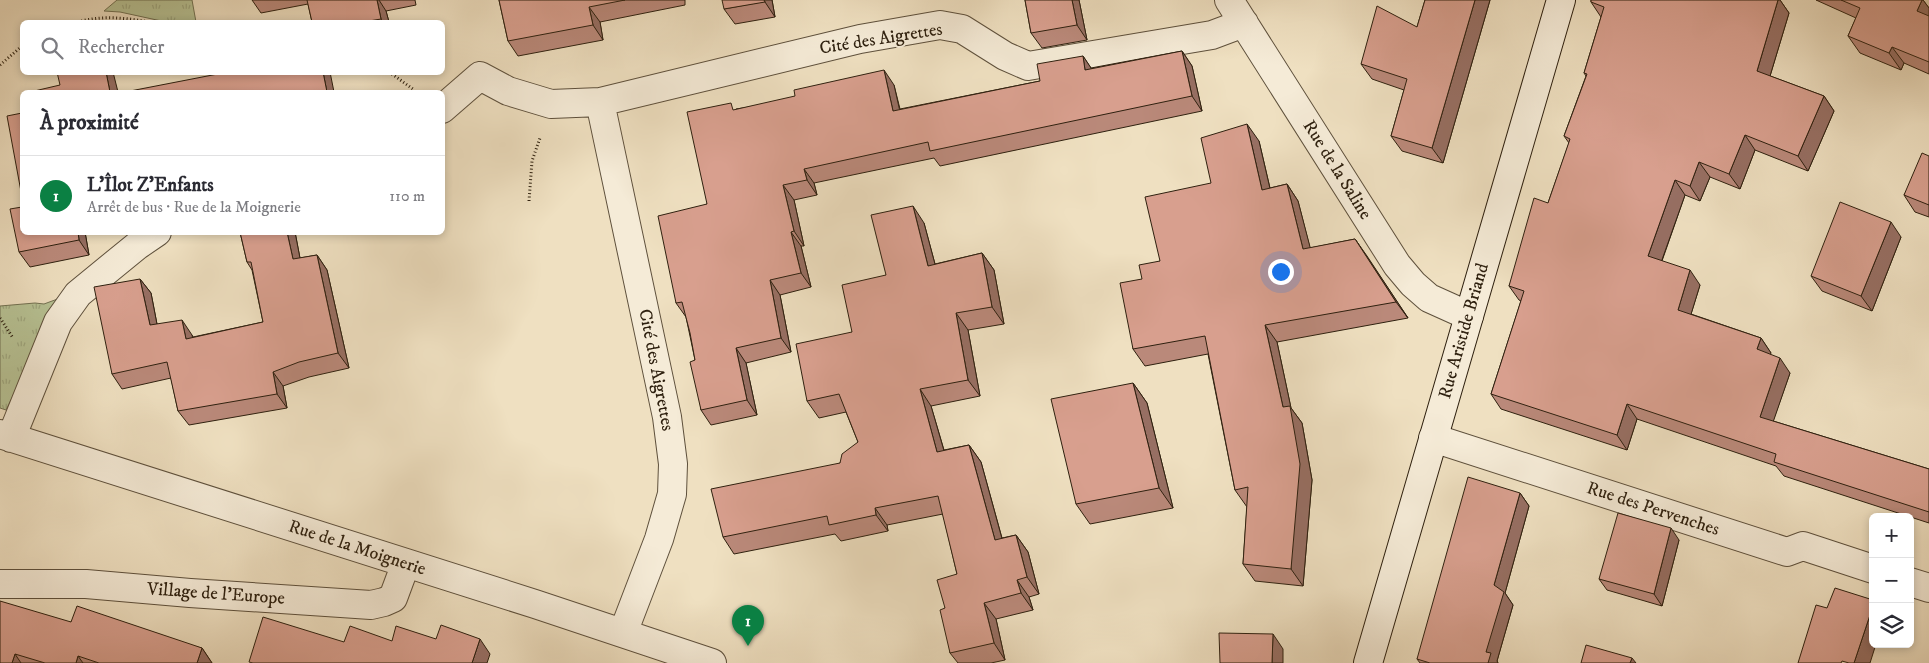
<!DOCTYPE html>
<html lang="fr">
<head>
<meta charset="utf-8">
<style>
	body { margin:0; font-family:"IM FELL DW Pica",serif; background:#f7f7f7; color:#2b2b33 }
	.controls { position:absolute; right:15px; bottom:15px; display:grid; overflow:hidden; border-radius:8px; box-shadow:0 2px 8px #0003 }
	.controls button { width:45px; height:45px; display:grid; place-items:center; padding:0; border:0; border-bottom:1px solid #e1e1e2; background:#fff; color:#2b2b33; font:25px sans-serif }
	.you { position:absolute; left:1280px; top:271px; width:18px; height:18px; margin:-12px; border:4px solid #fff; border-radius:50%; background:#1a73e8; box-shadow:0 0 0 8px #1a73e833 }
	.badge { display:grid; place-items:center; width:32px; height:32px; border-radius:50%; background:#0b8043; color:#fff; font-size:16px; font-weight:700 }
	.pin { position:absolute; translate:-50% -41px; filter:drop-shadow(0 1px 2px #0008) }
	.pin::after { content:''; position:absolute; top:26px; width:18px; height:15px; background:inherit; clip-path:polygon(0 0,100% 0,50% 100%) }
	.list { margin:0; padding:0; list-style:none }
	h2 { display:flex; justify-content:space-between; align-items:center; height:65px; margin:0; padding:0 20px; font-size:21px }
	h2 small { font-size:16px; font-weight:400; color:#7c7c81 }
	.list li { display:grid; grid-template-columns:32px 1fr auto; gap:15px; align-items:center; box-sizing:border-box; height:80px; padding:0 20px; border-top:1px solid #e1e1e2 }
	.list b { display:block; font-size:19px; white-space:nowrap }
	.list p { margin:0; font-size:16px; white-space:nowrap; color:#7c7c81 }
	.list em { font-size:16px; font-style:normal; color:#7c7c81 }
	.icon { flex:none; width:28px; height:28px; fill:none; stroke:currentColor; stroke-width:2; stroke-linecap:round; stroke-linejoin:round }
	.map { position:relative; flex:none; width:1929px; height:663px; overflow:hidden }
	.search { position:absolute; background:#fff; box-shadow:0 2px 8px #0003; left:20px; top:20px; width:425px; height:55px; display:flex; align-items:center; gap:12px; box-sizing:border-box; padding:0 18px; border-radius:8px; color:#7c7c81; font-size:19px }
	.panel { position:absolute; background:#fff; box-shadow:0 2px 8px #0003; left:20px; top:90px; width:425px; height:145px; border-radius:8px }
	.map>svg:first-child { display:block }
	.grass { fill:url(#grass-tufts); stroke:#727152 }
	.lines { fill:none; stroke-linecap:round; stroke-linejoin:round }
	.minor-casing { stroke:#5e503c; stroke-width:30 }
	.secondary-casing { stroke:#2e200f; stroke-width:30 }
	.path { stroke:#2e200f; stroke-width:3; stroke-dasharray:1 2.5; stroke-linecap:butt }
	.minor { stroke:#f5ebd7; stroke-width:28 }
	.secondary { stroke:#f5ebd7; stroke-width:28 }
	.wall { fill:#ba897a; stroke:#2e200f }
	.shaded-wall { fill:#976f63; stroke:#2e200f }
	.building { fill:#d89f8e; stroke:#2e200f }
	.labels { text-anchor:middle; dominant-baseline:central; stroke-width:4; stroke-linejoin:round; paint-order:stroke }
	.street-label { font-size:18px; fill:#2e200f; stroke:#f5ebd7 }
</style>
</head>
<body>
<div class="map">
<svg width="1929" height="663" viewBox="0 0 1929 663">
	<defs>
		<pattern id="grass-tufts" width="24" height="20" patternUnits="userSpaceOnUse" patternTransform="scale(1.25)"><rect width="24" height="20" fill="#b7c294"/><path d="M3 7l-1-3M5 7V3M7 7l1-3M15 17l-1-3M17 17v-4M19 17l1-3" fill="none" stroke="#9ea67e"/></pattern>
	</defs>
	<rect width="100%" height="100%" fill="#efe0c1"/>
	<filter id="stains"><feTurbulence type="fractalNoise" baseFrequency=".004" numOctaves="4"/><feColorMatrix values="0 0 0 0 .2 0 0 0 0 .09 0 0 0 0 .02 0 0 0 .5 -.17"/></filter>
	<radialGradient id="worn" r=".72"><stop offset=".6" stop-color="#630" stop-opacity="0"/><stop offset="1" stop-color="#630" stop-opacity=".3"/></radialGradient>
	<path class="grass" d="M117,0H192L196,22H166L120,12L104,11Z
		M63,297L6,410L0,408V306L35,303L44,304Z"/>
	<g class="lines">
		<defs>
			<path id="minor" d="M1229,0L1397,265L1413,284L1429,298L1469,316
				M600,102L667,417L673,464L672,494L659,539L623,633
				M442,109L480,76L508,91L551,104L600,102L860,39L940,25L962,29L1005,56L1028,66L1212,35L1244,23
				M0,434L535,604L712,663
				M11,438L58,322L78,294L138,245L157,232
				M1433,438L1787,552L1803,546L1873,569
				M1910,582L1929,588
				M0,584H86L190,593L371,605L384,602L393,598L406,563"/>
			<path id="secondary" d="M1368,663L1561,0"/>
		</defs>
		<use href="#minor" class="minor-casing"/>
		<use href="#secondary" class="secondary-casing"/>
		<path class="path" d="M78,22C102,15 126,18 150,22
			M0,65L22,46
			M389,72L413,89
			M529,201L532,161L540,138
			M0,318L13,338"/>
		<use href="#minor" class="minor"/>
		<use href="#secondary" class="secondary"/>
	</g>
	<path class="wall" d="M252,0H415L416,5L386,11L389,22H312L308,4L261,13Z
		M499,0H685V5L600,22L603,40L518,56L508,41Z
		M772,0L775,17L735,24L724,9Z
		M1025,0H1079L1087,40L1042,48L1031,33Z
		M1425,0H1490L1443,163L1402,151L1391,136L1404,90L1372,79L1361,64L1417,27Z
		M1591,0H1780L1789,13L1770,76L1824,96L1834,111L1808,171L1755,150L1740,189L1710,177L1700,201L1685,195L1662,261L1700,285L1691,314L1761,338L1771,353L1770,354L1790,373L1773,421L1929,469V523L1784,476L1776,466L1637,419L1627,450L1501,409L1491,394L1521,301L1519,300L1509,286L1548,203L1569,143L1564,136L1586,76L1584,73L1601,17L1591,2Z
		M1816,0H1923L1929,8V74L1904,63L1901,70L1860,53L1848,36L1856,18Z
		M1182,51L1192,66L1202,111L940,166L934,158L814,183L817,195L794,200L804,246H801L811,287L780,295L791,352L746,363L757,415L711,425L701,410L695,360L686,317L676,303L707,204L736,109L894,85L900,109L1040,81L1083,56L1091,68Z
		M1259,141L1270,188L1287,184L1298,201L1310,248L1355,239L1408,318L1277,342L1291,408L1302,423L1312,480L1303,586L1255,581L1243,564L1247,507L1235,490L1208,354L1145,366L1133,349L1142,279L1160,261L1211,183Z
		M1929,156V217L1915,212L1904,195Z
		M924,223L935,264L982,253L994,270L1004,324L968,330L980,396L931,406L944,450L969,445L981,462L1002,538L1016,535L1028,552L1039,594L1029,597L1033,610L996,619L1005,660L991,663H958L950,653L945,608L957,574L943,514L887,525L888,531L841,541L835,534L734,554L723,537L840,463L858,442L846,412L819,418L807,401L852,332L886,275Z
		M85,232L89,255L30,267L19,252Z
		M240,232H295L300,258L317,255L327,270L349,368L309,377L283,386L287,408L189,425L178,411L171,378L122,389L112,374L140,279L151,293L157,324L192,335L193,337L263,322L252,270L247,262Z
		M1901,237L1872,311L1822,291L1811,276Z
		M1133,383L1147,403L1173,508L1090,524L1076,504Z
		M1520,493L1529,506L1505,593L1513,605L1497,661L1498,663H1420L1417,659Z
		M1679,540L1662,606L1607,590L1599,579Z
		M71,622L202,648L212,663H0Z"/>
	<path class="shaded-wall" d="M377,0H379L386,11L389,22H383L381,19Z
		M764,0H772L775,17L765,2Z
		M1072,0H1079L1087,40L1077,25Z
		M1475,0H1490L1443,163L1432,148Z
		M1778,0H1780L1789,13L1767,86L1757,71Z
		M1922,0H1923L1929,8V28L1917,11Z
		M589,7L600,22L603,40L593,25Z
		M1892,47L1904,63L1901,70L1889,53Z
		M1182,51L1192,66L1202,111L1192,96Z
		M1083,56L1093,71L1085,70Z
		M884,70L894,85L903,125L893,111Z
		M106,72H113L118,92H110Z
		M323,72H330L334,92H327Z
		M1824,96L1834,111L1808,171L1798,156Z
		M1247,124L1259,141L1274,206L1262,190Z
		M1745,135L1755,150L1740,189L1729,174Z
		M1699,162L1710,177L1700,201L1690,186Z
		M804,169L814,183L817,195L807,180Z
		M1675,180L1685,195L1658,271L1648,256Z
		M1287,184L1298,201L1315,266L1303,249Z
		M783,185L794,200L804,246L794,231Z
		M913,206L924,223L940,283L928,266Z
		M1891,222L1901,237L1872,311L1861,296Z
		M78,232H85L89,255L79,240Z
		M287,232H295L303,274L293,259Z
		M791,232L801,246L811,287L801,273Z
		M1355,239L1367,256L1408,318L1396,302Z
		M982,253L994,270L1004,324L992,307Z
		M317,255L327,270L349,368L338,353Z
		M1690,270L1700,285L1688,324L1678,310Z
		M140,279L151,293L160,340L150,325Z
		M770,280L780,295L791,352L781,338Z
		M956,313L968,330L980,396L968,380Z
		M182,320L192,335L196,353L186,339Z
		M1265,325L1277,342L1291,408L1302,423L1312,480L1303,586L1291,569L1283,407Z
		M1761,338L1771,353L1767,364L1757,349Z
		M736,348L746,363L757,415L747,400Z
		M1780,358L1790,373L1770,431L1760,417Z
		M273,372L283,386L287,408L277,394Z
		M1133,383L1147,403L1173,508L1159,488Z
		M920,389L931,406L949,468L937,452Z
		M1627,404L1637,419L1627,450L1617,435Z
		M969,445L981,462L1007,557L995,540Z
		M1520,493L1529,506L1505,593L1513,605L1497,661L1498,663H1488L1486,652L1494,585Z
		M875,508L887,525L888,531L876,515Z
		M1671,528L1679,540L1662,606L1654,594Z
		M1016,535L1028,552L1039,594L1027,577Z
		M1017,580L1029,597L1033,610L1021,593Z
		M984,603L996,619L1005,660L994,643Z
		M1873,606V644H1876L1870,663H1854Z
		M1273,634L1283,649V663H1272Z
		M480,639L490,654L487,663H472Z
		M202,648L212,663H197Z
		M15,654L21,663H12Z
		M78,656L83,663H76Z
		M1632,658L1636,663H1630Z"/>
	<path class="building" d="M307,0H377L381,19L363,22H312Z
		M499,0H625L589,7L593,25L508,41Z
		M722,0H764L765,2L724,9Z
		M1025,0H1072L1077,25L1031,33Z
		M1425,0H1475L1432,148L1391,136L1407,79L1361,64L1377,6L1417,27Z
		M1591,0H1778L1757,71L1824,96L1798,156L1745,135L1729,174L1699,162L1690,186L1675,180L1648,256L1690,270L1678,310L1761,338L1757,349L1780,358L1760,417L1929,469V512L1774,462L1776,454L1627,404L1617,435L1491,394L1524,291L1509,286L1534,198L1548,203L1570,139L1564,136L1587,74L1584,73L1604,7L1591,2Z
		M1841,0H1922L1917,11L1929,16V62L1892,47L1889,53L1848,36L1860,8Z
		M1182,51L1192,96L930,151L928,142L804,169L807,180L783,185L794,231L791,232L801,273L770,280L781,338L736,348L747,400L701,410L690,362L695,360L690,333L682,302L676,303L658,216L707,204L687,112L731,103L733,110L795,96L794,90L884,70L893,111L1040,81L1037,64L1083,56L1085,70Z
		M57,72H106L110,92H30L60,85Z
		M228,72H323L327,92H125Z
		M22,113V197L7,116Z
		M1247,124L1262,190L1287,184L1303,249L1355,239L1396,302L1265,325L1283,407L1290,406L1300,464L1291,569L1243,564L1248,487L1235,490L1205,336L1133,349L1120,283L1142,279L1139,265L1160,261L1145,197L1211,183L1201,138Z
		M1922,153L1929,156V205L1904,195Z
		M1840,202L1891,222L1861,296L1811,276Z
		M913,206L928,266L982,253L992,307L956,313L968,380L920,389L937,452L969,445L995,540L1016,535L1027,577L1017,580L1021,593L984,603L994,643L950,653L940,610L945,608L937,580L957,574L938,496L875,508L876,515L829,525L827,516L723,537L711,489L840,463L842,454L858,442L839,394L807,401L796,344L852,332L842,285L886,275L871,215Z
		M22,207V232H78L79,240L19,252L10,209Z
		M240,232H287L293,259L317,255L338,353L299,362L273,372L277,394L178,411L167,362L112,374L94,287L140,279L150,325L182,320L186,339L263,322L251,262H247Z
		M1133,383L1159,488L1076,504L1051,399Z
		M1468,477L1520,493L1494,585L1504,592L1486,652L1491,653L1488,663H1430L1417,659Z
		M1618,513L1671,528L1654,594L1599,579Z
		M1835,588L1873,600V606L1854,663H1849L1842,661L1841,663H1798L1816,605L1827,608Z
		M0,601L71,622L77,606L202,648L197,663H99L78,656L76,663H45L15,654L12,663H0Z
		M263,617L344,642L350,626L392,641L396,626L436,639L441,625L480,639L472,663H253L249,662Z
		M1219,633L1273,634L1272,663H1220Z
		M1586,645L1632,658L1630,663H1581Z"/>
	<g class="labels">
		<g class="street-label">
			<text transform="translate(881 39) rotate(-9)">Cité des Aigrettes</text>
			<text transform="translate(1337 170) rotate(58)">Rue de la Saline</text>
			<text transform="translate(1464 331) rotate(-74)">Rue Aristide Briand</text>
			<text transform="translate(656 370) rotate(79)">Cité des Aigrettes</text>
			<text transform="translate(1653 509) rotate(18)">Rue des Pervenches</text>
			<text transform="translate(357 548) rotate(18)">Rue de la Moignerie</text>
			<text transform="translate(216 594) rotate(4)">Village de l'Europe</text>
		</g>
	</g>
	<rect width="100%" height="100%" filter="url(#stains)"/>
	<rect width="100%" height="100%" fill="url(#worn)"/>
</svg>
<div class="controls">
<button>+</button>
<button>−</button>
<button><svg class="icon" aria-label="layers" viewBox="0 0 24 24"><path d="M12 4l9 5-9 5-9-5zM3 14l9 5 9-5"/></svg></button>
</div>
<div class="you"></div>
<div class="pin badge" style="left:748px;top:646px">1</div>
<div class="search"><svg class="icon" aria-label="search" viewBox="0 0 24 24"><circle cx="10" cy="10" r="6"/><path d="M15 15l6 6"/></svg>Rechercher</div>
<section class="panel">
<h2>À proximité<small></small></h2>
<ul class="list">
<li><span class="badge">1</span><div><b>L'Îlot Z'Enfants</b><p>Arrêt de bus · Rue de la Moignerie</p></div><em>110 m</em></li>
</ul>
</section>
</div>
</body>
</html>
